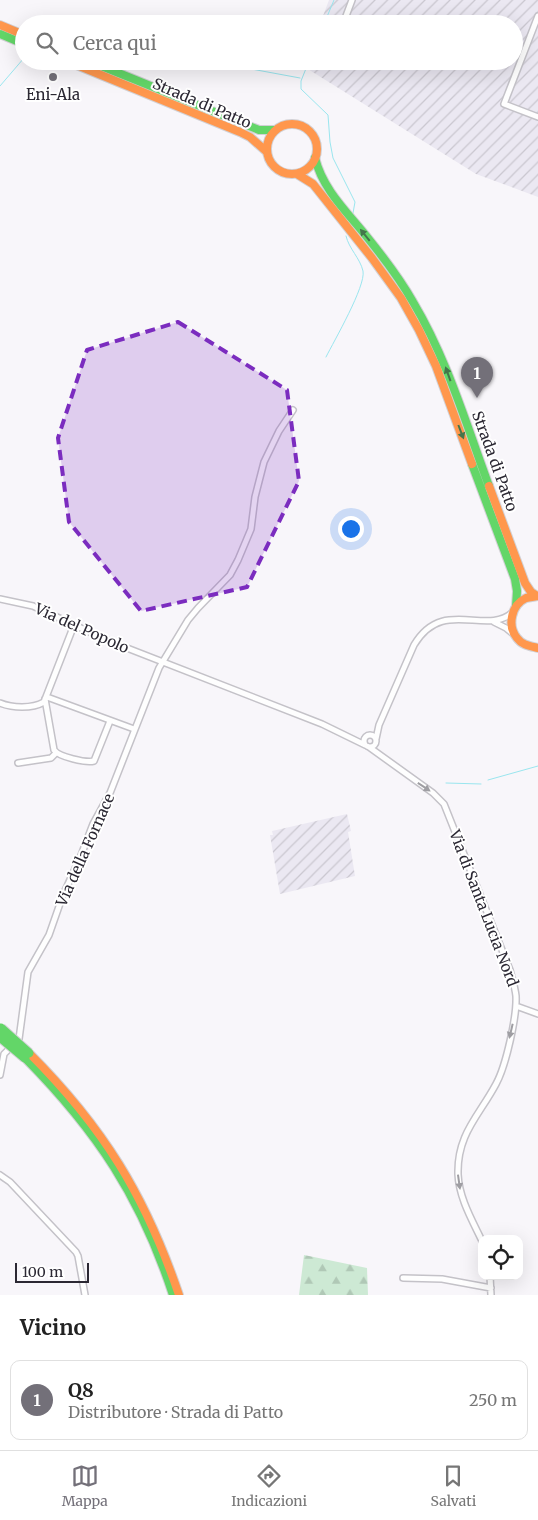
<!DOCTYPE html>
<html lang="it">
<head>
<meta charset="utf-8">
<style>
	body { margin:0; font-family:Merriweather,serif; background:#f6f6f6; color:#222 }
	.controls { position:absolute; right:15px; bottom:15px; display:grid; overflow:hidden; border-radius:10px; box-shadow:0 5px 20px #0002 }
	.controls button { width:45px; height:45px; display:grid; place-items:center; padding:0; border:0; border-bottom:1px solid #e0e0e0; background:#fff; color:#222; font:25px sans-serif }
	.scale { position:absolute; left:15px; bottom:12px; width:74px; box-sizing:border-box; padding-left:5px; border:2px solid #2b2833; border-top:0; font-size:14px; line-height:18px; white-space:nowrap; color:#2b2833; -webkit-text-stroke:4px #fff; paint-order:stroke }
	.you { position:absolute; left:350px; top:528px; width:18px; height:18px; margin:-12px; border:4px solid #fff; border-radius:50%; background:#1a73e8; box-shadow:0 0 0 8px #1a73e833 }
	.badge { display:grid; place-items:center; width:32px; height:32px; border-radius:50%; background:#737079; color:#fff; font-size:16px; font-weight:700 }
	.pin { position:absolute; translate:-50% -41px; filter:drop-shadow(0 1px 2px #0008) }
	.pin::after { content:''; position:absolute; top:26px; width:18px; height:15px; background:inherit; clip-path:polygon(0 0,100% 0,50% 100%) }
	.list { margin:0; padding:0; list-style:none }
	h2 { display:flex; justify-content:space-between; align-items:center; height:65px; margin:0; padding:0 20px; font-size:21px }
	h2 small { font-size:16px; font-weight:400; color:#767676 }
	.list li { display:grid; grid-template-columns:32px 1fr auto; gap:15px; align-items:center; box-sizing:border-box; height:80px; margin:0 10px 10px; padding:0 10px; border:1px solid #e0e0e0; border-radius:10px }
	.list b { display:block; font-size:19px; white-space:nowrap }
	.list p { margin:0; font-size:16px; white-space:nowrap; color:#767676 }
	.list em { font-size:16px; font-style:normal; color:#767676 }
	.icon { flex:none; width:28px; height:28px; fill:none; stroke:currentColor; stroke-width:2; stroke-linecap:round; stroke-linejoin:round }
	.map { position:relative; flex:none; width:538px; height:1295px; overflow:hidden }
	.search { position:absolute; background:#fff; box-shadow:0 5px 20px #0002; left:15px; right:15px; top:15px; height:55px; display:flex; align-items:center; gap:12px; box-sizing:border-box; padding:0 18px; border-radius:28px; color:#767676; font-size:19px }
	.sheet { height:155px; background:#fff }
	nav { display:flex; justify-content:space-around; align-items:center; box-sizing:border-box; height:70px; border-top:1px solid #e0e0e0; background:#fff; font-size:14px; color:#767676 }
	nav a { display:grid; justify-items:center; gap:2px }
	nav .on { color:#737079 }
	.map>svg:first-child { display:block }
	.industrial { fill:url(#industrial-furrows) }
	.forest { fill:url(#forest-firs) }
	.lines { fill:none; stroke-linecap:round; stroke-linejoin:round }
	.stream { stroke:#9ae6ef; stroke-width:1 }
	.street-casing { stroke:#c4c2c8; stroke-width:8 }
	.fast-casing { stroke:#d2d1d5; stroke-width:10 }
	.slow-casing { stroke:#d2d1d5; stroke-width:10 }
	.street { stroke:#fefefe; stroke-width:5 }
	.fast { stroke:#63d668; stroke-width:8 }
	.slow { stroke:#ff974d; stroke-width:8 }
	.fast-bridge-casing { stroke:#d2d1d5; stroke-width:11; stroke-linecap:butt }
	.fast-bridge { stroke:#63d668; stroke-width:9 }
	.oneway { fill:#44764b }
	.oneway2 { fill:#9f9ea3 }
	.marked { fill:#7b2cbf; fill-opacity:0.2; stroke:#7b2cbf; stroke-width:4; stroke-dasharray:10 6; stroke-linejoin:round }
	.poi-dot { fill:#737079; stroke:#fff; stroke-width:2 }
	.labels { text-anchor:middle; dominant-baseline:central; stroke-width:4; stroke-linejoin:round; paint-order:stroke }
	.poi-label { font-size:15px; fill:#2b2833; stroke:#fff }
	.street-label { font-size:15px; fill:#2b2833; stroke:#fff }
</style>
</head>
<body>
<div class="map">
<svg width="538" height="1295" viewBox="0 0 538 1295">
	<defs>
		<pattern id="industrial-furrows" width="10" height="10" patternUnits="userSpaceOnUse" patternTransform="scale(1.25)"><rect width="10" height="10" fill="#ebe8f2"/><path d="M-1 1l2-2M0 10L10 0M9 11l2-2" fill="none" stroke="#cac7d0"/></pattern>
		<pattern id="forest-firs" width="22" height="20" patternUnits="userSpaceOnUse" patternTransform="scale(1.25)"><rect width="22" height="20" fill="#cde9d4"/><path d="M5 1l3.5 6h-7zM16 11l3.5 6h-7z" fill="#b0c8b6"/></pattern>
	</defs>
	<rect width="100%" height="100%" fill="#f8f6fa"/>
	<path class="industrial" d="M329,0H538V197L476,174L303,66L305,61H514V24H320Z
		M347,814L351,831L348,832L355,876L280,894L270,835H273L272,831Z"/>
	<path class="forest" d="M304,1255L367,1268L368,1295H299Z"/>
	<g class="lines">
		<path class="stream" d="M324,24L334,0
			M208,61L300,78
			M309,61L301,81V89L328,115L330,142L333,158L355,202L353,213
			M0,86L24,58
			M326,357C334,341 366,286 363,271C360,258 349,249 346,236
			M488,780L538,766
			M446,783L481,784"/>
		<defs>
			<path id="street" d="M538,16L504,104L538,117
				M343,24L352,0
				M0,599L33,606L109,641L322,724L365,745
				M494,622L506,628L512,633
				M47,697L134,729
				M45,699L54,750C59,757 86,763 94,761L110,721
				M0,703C12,708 32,709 44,702L74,625
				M364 741a6 6 0 1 1 12 0a6 6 0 1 1-12 0Z
				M376,739L379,725L414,645C443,596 486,637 513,612
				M369,747L433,793L444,804L510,970C512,978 515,987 516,996C517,1016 506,1066 496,1084C479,1116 457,1134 458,1174C459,1198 472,1220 482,1241
				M18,763L51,758L56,753
				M516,1006L538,1014
				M19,1039L28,972L49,935L63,895L80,858L93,824L110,793L159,668L188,620L198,608L230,575L238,560L251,529L255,497L264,462L279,431L293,410
				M0,1075L4,1054L9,1049
				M0,1175L10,1182L76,1252L78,1256L85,1295
				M490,1276L491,1295
				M403,1278L442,1279L491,1288"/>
			<path id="fast" d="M0,34L24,44
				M89,61L259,130H275
				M315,158C323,190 347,212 367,237C384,258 400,279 413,302C447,359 466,424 489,486
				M472,464L515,579L517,591L516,606
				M25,1058C97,1131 141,1197 173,1295"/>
			<path id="slow" d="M0,25L24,35
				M67,61L240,132L250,137L267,152
				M267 149a25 25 0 1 1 50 0a25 25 0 1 1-50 0Z
				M297,174L313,184L372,258L401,298L419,330L436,366L472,464
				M489,486L525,583L531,592L537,596
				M538,596C534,597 530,597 526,598C511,605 507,626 517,638C522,645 530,646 538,648
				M29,1053C103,1127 145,1195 179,1295"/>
		</defs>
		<use href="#street" class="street-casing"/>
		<use href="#fast" class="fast-casing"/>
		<use href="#slow" class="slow-casing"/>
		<use href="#street" class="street"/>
		<use href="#fast" class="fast"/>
		<use href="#slow" class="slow"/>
		<defs>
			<path id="fast-bridge" d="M1,1028L29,1053
				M0,1037L25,1058"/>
		</defs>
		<use href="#fast-bridge" class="fast-bridge-casing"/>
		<use href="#fast-bridge" class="fast-bridge"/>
	</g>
	<defs><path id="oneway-solid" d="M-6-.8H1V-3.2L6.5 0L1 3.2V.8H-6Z" transform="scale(1.25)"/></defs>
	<g class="oneway">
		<use href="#oneway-solid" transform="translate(365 235) rotate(-129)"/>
		<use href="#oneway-solid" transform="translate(448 374) rotate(-110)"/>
		<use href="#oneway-solid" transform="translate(461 432) rotate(69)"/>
	</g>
	<g class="oneway2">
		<use href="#oneway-solid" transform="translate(424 787) rotate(34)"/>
		<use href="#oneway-solid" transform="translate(511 1031) rotate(103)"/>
		<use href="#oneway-solid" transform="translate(459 1182) rotate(82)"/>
	</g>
	<path class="marked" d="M178,322L287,390L299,481L247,587L141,611L69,522L58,438L87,350Z"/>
	<circle class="poi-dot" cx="53" cy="77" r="5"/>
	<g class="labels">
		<g class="poi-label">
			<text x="53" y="94">Eni-Ala</text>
		</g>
		<g class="street-label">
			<text transform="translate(202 103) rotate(23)">Strada di Patto</text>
			<text transform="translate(495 461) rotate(70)">Strada di Patto</text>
			<text transform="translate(82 628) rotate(24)">Via del Popolo</text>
			<text transform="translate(85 850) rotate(-66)">Via della Fornace</text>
			<text transform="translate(484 908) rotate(69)">Via di Santa Lucia Nord</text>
		</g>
	</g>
</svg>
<div class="controls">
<button><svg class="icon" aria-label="locate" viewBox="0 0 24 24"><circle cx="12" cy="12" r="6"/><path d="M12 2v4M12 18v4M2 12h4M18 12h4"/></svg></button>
</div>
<div class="scale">100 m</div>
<div class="you"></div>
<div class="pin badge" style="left:477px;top:398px">1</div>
<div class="search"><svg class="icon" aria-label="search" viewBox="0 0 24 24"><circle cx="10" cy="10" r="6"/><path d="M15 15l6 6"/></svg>Cerca qui</div>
</div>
<section class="sheet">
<h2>Vicino<small></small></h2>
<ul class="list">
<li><span class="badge">1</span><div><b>Q8</b><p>Distributore · Strada di Patto</p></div><em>250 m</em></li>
</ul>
</section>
<nav>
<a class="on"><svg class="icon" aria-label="map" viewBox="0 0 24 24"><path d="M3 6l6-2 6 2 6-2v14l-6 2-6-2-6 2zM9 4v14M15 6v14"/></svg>Mappa</a>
<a><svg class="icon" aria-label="directions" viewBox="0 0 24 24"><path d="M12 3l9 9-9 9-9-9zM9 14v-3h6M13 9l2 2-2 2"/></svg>Indicazioni</a>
<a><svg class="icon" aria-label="saved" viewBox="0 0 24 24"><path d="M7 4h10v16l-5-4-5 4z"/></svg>Salvati</a>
</nav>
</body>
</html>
